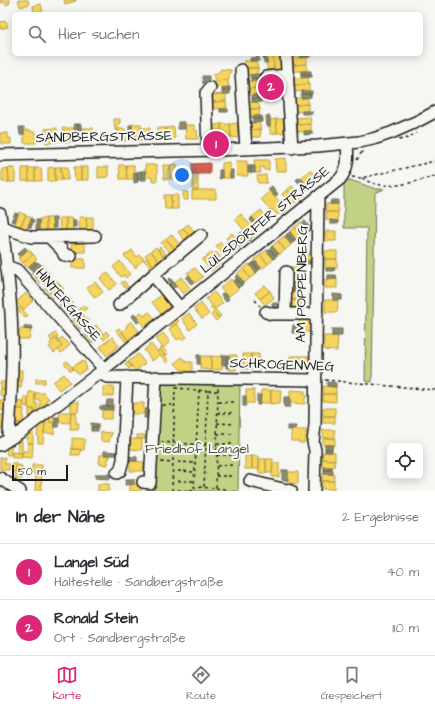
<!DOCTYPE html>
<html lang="de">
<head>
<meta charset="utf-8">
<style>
	body { margin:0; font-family:"Architects Daughter",sans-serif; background:#f2f2f3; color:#2b2b33 }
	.controls { position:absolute; right:12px; bottom:12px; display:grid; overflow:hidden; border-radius:6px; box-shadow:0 2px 10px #0003 }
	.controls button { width:36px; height:36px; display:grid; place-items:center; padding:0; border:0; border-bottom:1px solid #e1e1e2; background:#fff; color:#2b2b33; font:20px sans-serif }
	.scale { position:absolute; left:12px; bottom:10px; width:56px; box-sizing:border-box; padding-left:4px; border:2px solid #1c1c1c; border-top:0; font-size:11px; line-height:14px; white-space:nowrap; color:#1c1c1c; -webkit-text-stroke:3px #f6f6f2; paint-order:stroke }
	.you { position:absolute; left:182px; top:175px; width:14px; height:14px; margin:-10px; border:3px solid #fff; border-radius:50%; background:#1a73e8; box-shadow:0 0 0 6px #1a73e833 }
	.badge { display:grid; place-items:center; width:26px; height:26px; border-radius:50%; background:#db2777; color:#fff; font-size:13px; font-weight:700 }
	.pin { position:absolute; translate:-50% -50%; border:2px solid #fff; box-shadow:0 1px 4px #0006 }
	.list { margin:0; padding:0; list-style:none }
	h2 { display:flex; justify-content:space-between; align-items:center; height:52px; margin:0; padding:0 16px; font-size:17px }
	h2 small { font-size:13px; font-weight:400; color:#7c7c81 }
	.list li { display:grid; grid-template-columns:26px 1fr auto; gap:12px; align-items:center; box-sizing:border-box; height:56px; padding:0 16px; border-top:1px solid #e1e1e2 }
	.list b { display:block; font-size:15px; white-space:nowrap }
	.list p { margin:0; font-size:13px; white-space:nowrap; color:#7c7c81 }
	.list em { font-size:13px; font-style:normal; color:#7c7c81 }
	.icon { flex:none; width:22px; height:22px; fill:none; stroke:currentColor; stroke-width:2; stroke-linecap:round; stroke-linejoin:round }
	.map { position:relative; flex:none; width:435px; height:491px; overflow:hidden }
	.search { position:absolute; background:#fff; box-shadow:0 2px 10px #0003; left:12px; right:12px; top:12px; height:44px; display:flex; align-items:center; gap:10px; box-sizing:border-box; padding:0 14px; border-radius:6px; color:#7c7c81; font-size:15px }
	.sheet { height:164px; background:#fff }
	nav { display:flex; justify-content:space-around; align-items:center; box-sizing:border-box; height:56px; border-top:1px solid #e1e1e2; background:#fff; font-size:11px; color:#7c7c81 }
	nav a { display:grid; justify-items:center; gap:2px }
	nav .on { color:#db2777 }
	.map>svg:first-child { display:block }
	.green { fill:#c1d286; stroke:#6e7751 }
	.homes { fill:#f6d55c; stroke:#b59e49 }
	.shops { fill:#d6604d; stroke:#9e4c3e }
	.offices { fill:#9970ab; stroke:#745780 }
	.industry { fill:#8c8c6e; stroke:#6a6a55 }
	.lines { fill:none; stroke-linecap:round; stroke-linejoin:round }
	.minor-casing { stroke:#1c1c1c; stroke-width:14 }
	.path { stroke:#1c1c1c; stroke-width:1.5; stroke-dasharray:3 3; stroke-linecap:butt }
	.minor { stroke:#f6f6f2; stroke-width:11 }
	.labels { text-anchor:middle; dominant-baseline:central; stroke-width:4; stroke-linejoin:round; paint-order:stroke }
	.street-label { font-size:14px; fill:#1c1c1c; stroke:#f6f6f2 }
	.park-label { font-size:14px; fill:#4e533c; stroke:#f6f6f2 }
</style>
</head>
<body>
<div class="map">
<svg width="435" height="491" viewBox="0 0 435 491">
	<rect width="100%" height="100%" fill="#f6f6f2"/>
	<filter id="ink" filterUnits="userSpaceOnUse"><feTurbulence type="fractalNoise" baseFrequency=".025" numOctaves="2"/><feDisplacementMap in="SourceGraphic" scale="8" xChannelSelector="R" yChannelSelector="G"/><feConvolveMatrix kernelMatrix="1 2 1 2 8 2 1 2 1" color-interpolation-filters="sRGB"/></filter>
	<g filter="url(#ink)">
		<path class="green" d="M350,180L376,189H384L375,193L372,382L365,381L367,228H344V185L345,182Z
			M158,383L240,384L238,491H153Z"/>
		<path class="homes" d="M0,0H10V1L9,4L6,5L4,2L0,3Z
			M18,0H28L29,4L21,7L20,6Z
			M64,0H76V1L65,4Z
			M41,4L43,13L34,14L33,6Z
			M6,21L8,27L0,29V22Z
			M280,55L281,70L274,69L273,56Z
			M267,56H273L274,69L267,70Z
			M307,57V64L294,65L292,58Z
			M244,61H256L258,68H245Z
			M307,64V71H293L294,65Z
			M245,68H258V71H257V74L245,75Z
			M221,69L231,70V72L229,74V80L215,81L213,74L218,73Z
			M308,77L309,84L295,85L294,78Z
			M228,80L229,87L214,88L215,81Z
			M245,81H257L259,88L246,89Z
			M268,83H275V97H269Z
			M309,84V91L294,92L295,85Z
			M259,88L258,95L246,96V89Z
			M226,94V101L213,102L212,95Z
			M293,98H308V104L295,105Z
			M226,101L227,108L213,109V102Z
			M246,102H258L260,109H247Z
			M308,104V111L294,112L295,105Z
			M247,109H260L259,116L247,117Z
			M310,117L311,124L297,125L296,118Z
			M114,119H120V123H118V130L115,131Z
			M276,119L277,133L270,134V120Z
			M276,119H283L284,133H277Z
			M259,122L261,129L248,130L247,123Z
			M237,123L238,138L231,137L230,124Z
			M132,124H141V140L133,141Z
			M221,124L222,137L214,139V125Z
			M221,124H230L231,137L222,139Z
			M311,124V131L297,132V125Z
			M185,125H194V130H197L198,139H186Z
			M174,127L175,139L166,140V128Z
			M57,128V142L46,143L45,129Z
			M63,128H74L75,142H64Z
			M81,128H93V141L83,142Z
			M141,128H150V140H141Z
			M157,128H166V140H157Z
			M118,129H125L126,141H119Z
			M261,129L260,137H248V130Z
			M24,130H31V132H36V143H24Z
			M0,133H8V138H11V144H1Z
			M286,158V171H276L275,159Z
			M254,160H269V170H264V167H260L261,173H255Z
			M236,161H247L248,176H237Z
			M229,162L230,178H222V163Z
			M177,164V179H170V165Z
			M119,165H126L127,179H120Z
			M126,165H134V179H127Z
			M145,165H157V181H152V177H146Z
			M163,165H170V179H164Z
			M55,167V181H48V168Z
			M55,167H61L62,180L55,181Z
			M61,167H68V180H62Z
			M74,167H81V180H75Z
			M81,167H88V180H81Z
			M98,167H108V177L98,178Z
			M8,168L9,182H2V169Z
			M8,168H15V182H9Z
			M22,168H28L29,181H22Z
			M28,168H35V181H29Z
			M35,168H41L42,181H35Z
			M310,170L319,181L309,189L301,178Z
			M193,174H198V190L193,191Z
			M266,175L267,183H258L257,176Z
			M292,186L302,197L297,201L287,190Z
			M192,190H216V199H192Z
			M287,190L297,201L291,205L282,194Z
			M270,191L286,209L277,215L272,209L271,211L261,199Z
			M183,192H188V200H183Z
			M164,195H171V209H165Z
			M171,195H178V209H171Z
			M326,204H338V212H326Z
			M261,210L268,220L260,227L252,217Z
			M19,212L26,215L20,227L14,225Z
			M326,212H338V221L326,220Z
			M241,214L257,233L251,239L235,219Z
			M26,215L32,218L26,230L20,227Z
			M79,217H86L87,230L80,231Z
			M86,217H93V230H87Z
			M46,218V232H39V219Z
			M46,218H52L53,231L46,232Z
			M59,218H66V231H60Z
			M66,218H73V231H66Z
			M301,222L309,231L303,236L295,227Z
			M188,224L197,234L192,239L183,228Z
			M295,227L303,236L297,241L289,232Z
			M183,228L192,239L187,243L178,232Z
			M326,231H336V241H325Z
			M232,233L235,237L239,234L246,242L236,250L226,238Z
			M171,234L180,245L175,249L166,239Z
			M284,236L291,245L285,250L278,241Z
			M166,239L175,249L170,253L161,243Z
			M278,241L285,250L279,255L272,246Z
			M221,242L226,248L231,244L236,250L226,258L216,246Z
			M71,243H85V252H72Z
			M156,247L164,258L159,262L151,251Z
			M160,247L166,254L163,256L158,249Z
			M28,249L33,254L23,263L18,258Z
			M132,250L137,257L140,255L144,259L137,265L136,268L124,256Z
			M267,250L274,259L268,264L260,255Z
			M151,251L159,262L154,266L145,255Z
			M325,251H337V259H325Z
			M212,252L221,263L216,267L207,256Z
			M216,252L223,260L220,262L214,254Z
			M307,253H312V260H306Z
			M33,254L37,259L27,268L23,263Z
			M260,255L268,264L262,269L254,260Z
			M207,256L216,267L211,271L202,260Z
			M147,258L153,265L150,267L144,260Z
			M72,259H85V268H72Z
			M325,259H337V268H325Z
			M120,261L130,274L126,278L124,275L121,277L113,267Z
			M41,264L46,269L36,278L31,273Z
			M249,264L257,273L250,278L243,269Z
			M289,267H301V275H289Z
			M195,268L203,277L195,283L187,273Z
			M46,269L50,274L40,283L36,278Z
			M243,269L250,278L244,283L237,274Z
			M107,272L117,284L109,290L100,278Z
			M289,275H301V283H289Z
			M181,277L190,288L183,294L174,283Z
			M55,279L59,284L49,293L45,288Z
			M231,279L239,288L228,297L220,288Z
			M325,279H337V288H325Z
			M124,281L129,288L127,290L121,283Z
			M95,282L103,292L95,298L87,288Z
			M59,284L64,289L54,298L49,293Z
			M265,285L270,291L260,299L255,293Z
			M270,291L274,298L265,305L260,299Z
			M214,292L223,303L215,309L206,299Z
			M289,292H301V300H289Z
			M26,293L33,301L23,310L16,302Z
			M161,295L170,306L161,314L152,302Z
			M68,297L77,309L68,315L59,304Z
			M289,300H301V308L289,307Z
			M325,300H338L337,312H325Z
			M201,303L209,314L202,319L194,309Z
			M84,305L87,308L82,313L79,309Z
			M212,306L221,316L219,318L210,308Z
			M20,307L28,316L25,318L17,310Z
			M141,312L144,316L149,312L155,319L144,327L136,316Z
			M214,312L219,318L216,321L211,315Z
			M82,313L89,321L80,329L73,320Z
			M189,313L197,324L190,330L182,319Z
			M176,318L179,321L172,327L169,324Z
			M299,320H310V332H299Z
			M131,321L139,331L128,340L122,332L127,327L126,326Z
			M176,323L187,337L182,340L180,338L177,340L169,329Z
			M96,325L103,334L92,343L85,334Z
			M119,328L128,340L126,342L116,330Z
			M20,329L31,330L29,339H18L19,332H20Z
			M106,331L109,335L104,340L101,336Z
			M55,333L58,336L52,341L49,338Z
			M163,333L170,342L163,348L156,339Z
			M324,336H338L337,351L324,350Z
			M62,337L70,345L61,353L58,350L62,346L56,340L58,338L59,340Z
			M112,337L119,346L107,356L100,347Z
			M55,338L62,346L54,353L49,347L51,345L50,343Z
			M151,344L160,355L152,361L144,350Z
			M162,347L168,354L165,356L160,349Z
			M160,349L169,361L167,363L157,351Z
			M138,354L145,363L136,371L128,362Z
			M243,354H251V369H243Z
			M251,354H259V369H251Z
			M229,355H237L236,370H229Z
			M200,356H211V370L200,369Z
			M211,356L222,357V369L211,370Z
			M290,356H299V369H290Z
			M299,356H309V369H299Z
			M182,357L186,362H192V372H185V370H181L175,363Z
			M81,360L85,362V364L87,368L79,375L72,367L82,361Z
			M67,361L73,369L71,371L64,363Z
			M128,362L132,367L129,369L125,365Z
			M16,370H22V381L16,380Z
			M64,374L70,382L59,390L53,382Z
			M36,379H45V383H36Z
			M16,380L22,381L21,388L15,387Z
			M0,382H8L7,389H0Z
			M323,386L336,387V394H323Z
			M103,387H114L113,396H103Z
			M0,389H7V396H2L0,395Z
			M246,390H254V403H246Z
			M261,390H271V403H260Z
			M271,390H281L280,403L270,404Z
			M290,390L305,391V395L307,396L305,399V404L290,403Z
			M29,392H35V403H37L38,416L34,420V409H29L28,407Z
			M35,393H44L49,399L46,401L45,410H40V400H35Z
			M323,394H336V402L323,401Z
			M24,397H28V407L24,406Z
			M0,400L7,401V410H0Z
			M18,401L23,402V409H18Z
			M71,402H79L78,412H71Z
			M132,403H144V414H132Z
			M323,408H335V416H323Z
			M13,409H24L23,423H12Z
			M29,409H34V420L29,419Z
			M102,410H113L111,419H102Z
			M53,412L55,422H50L49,415Z
			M60,412H71L70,423L59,422Z
			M71,412H76V423H79L78,430H70Z
			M0,415H5V429L0,428Z
			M323,416H335V423H323Z
			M45,422L55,423L54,434L44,433Z
			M12,423H23V428H12Z
			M39,423H45L43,443H38V436L37,435Z
			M291,430H306V441H304V443H299V441H291Z
			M323,430H335V438H323Z
			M28,432H33V443H27Z
			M101,432L112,433L111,436H110L109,442L101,441Z
			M137,435H145V439H137Z
			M72,438L85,439L84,450L72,449Z
			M323,438H335V445H323Z
			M131,439H142V450L130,449Z
			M18,441H22V453H17Z
			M28,443H33L32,458L22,457L23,451H28Z
			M6,445H11V455H7Z
			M72,449H81L80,455H71Z
			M12,452L22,453V458H12Z
			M323,452H335V460L322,459Z
			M100,455H110V458H108V465L99,464Z
			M245,456H252V469H245Z
			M252,456H259V469H252Z
			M5,457V464H9V470H0V458Z
			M259,459H266V473H259Z
			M266,459H273L272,473H266Z
			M322,459L335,460L334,467H322Z
			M130,461L144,462L143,471H130Z
			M12,463H16V472H12Z
			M273,463H279V477H272Z
			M16,465L22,466V479H15Z
			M32,465H42L41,491H35L36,474L32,473Z
			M288,472H298V484L287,483Z
			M322,474H334V481H322Z
			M322,481H334V489H322Z
			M98,484H109V491H98Z
			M130,484H141V491H130Z"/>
		<path class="shops" d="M210,163V174H192V164Z"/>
		<path class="offices" d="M278,82H281L282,96L275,97V83Z"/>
		<path class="industry" d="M263,54H266L267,63H264Z
			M300,54H310V57L300,58Z
			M259,57V61H250V58Z
			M301,71H311V74H301Z
			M260,74V78H251L250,75Z
			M301,74H312V77L301,78Z
			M202,76H209V83L203,84Z
			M251,78H260V81H251Z
			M230,87V90L222,91V88Z
			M230,90V94H222V91Z
			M265,90H268L269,101H266Z
			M302,91H312V94H302Z
			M301,94H311V97L301,98Z
			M252,95H261V98L252,99Z
			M261,98V102H252V99Z
			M220,109H228V112H220Z
			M302,111H312V114H302Z
			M252,116H262V119H253Z
			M266,116H270V126H267Z
			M253,119H262V122L253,123Z
			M178,122H185V129H178Z
			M74,124H78V132H75Z
			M78,124H81V132H78Z
			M129,125H132V137H129Z
			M19,127H24V134L20,135Z
			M304,131H312L313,134L304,135Z
			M248,166H251V173H248Z
			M251,166H255V173H251Z
			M219,170H222V178L219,179Z
			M230,170H233V178H230Z
			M141,171L142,180H138L137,172Z
			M141,171H145L146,180H142Z
			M134,172H137L138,182L134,183Z
			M300,177L304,182L301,185L296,180Z
			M272,186L278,194L275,197L268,189Z
			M331,200H338V204H330Z
			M15,213L18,214L15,222L11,221Z
			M252,217L258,225L256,227L250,220Z
			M52,218H56V228H53Z
			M31,219L34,220L31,228L28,227Z
			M36,220H39V229H36Z
			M73,220H76V227H73Z
			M330,220L338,221V224H330Z
			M305,221L311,229L309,231L302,223Z
			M244,230L251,239L249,241L242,232Z
			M242,232L247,238L244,241L239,234Z
			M290,232L296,240L294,242L287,234Z
			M287,234L294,242L291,244L285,237Z
			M272,246L279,254L276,256L270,249Z
			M25,247L27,250L20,257L17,254Z
			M270,249L276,256L274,259L267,251Z
			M300,260L310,261V264H300Z
			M35,261L37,263L31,269L29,266Z
			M255,261L261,268L259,270L253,263Z
			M38,262L41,265L33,272L31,269Z
			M253,263L259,270L256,273L250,265Z
			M326,268H335L334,271H326Z
			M189,275L194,282L191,284L186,278Z
			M238,275L244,283L242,285L235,277Z
			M328,275H336L337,279H328Z
			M49,276L51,278L44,284L42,282Z
			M170,278L177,286L174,288L168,280Z
			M237,279L242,285L238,288L233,281Z
			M293,283H301V287H293Z
			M293,287H303L302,292H293Z
			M62,291L64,293L58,299L56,296Z
			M224,293L229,299L226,302L221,295Z
			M333,294L342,295V300H333Z
			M272,303H277V311H272Z
			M134,314L140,321L137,323L132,316Z
			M293,325H296V333H292Z
			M296,325H299L300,333H296Z
			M24,326H32V330L24,329Z
			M332,329H342V336H332Z
			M197,355H200V364H197Z
			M222,355H226V365H222Z
			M226,355H229V368H226Z
			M327,382L336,383V387L327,386Z
			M257,395H261L260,405H257Z
			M243,396H246V406H243Z
			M284,397H290V407H284Z
			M107,400H113V407L106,406Z
			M100,406L113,407V410L100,409Z
			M145,409H149L148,418H144Z
			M55,417H59V427H55Z
			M91,423L98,424V427H91Z
			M287,426H296V429L287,430Z
			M91,427H98V431H91Z
			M325,445H333L332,449H325Z
			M325,449H332V452H325Z
			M104,451L119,452L118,455H104Z
			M127,456L137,457V461H130V463H126Z
			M324,467H332V470H324Z
			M282,470H288V480H282Z
			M324,470H333V474H324Z
			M96,474H110V479L95,478Z
			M126,479H134V484L125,485Z"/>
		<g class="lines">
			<defs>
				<path id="minor" d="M286,54L292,148
					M241,70L246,149
					M266,77L288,75
					M208,150L206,93L210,88
					M0,155L217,150L318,146L359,142L373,139L391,133L418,121L435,112
					M0,214C6,254 11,295 12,336C13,368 11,401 9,434L10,438
					M2,227L31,237L95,236
					M49,237L62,250L64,255L71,256
					M6,266L17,270L104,369
					M119,305L153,275
					M180,308L153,275L201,235
					M266,312L272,314H317
					M285,314L286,272
					M99,373L107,377L315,380
					M0,445L22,431L99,373L340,179C349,168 348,156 347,143
					M117,473L120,471L123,460L127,377
					M0,478L20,491
					M250,481L291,491
					M143,482L150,483L156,377
					M314,491L315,450L313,442L315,425L318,197"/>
			</defs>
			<use href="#minor" class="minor-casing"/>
			<path class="path" d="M399,140L408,138L416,133
				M361,153L365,151
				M357,160L361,153
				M352,177L361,178L435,161
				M362,178C383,192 412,183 435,176
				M255,300L260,306
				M325,380L435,390
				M175,388L208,391L204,488
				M199,390L194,487L216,488L218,388
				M208,391H218
				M218,402H236
				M163,405H175
				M217,413H235
				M217,423L235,424
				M217,434H234
				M161,442L217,446
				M217,444H233
				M179,453L196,454
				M217,455H234
				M161,462L173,463
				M178,462L195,463
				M217,466L233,465
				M178,471L195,472
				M216,476H233
				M178,481H194
				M216,488L224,489V491
				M178,490L194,491
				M172,491L175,389"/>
			<use href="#minor" class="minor"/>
		</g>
	</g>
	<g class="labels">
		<g class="street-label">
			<text transform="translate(104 137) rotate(-1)">SANDBERGSTRASSE</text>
			<text transform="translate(265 220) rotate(-39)">LÜLSDORFER STRASSE</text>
			<text transform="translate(302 284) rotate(-89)">AM POPPENBERG</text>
			<text transform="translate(68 305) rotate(49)">HINTERGASSE</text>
			<text transform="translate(282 365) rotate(2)">SCHROGENWEG</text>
		</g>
		<g class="park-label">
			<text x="197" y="449">Friedhof Langel</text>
		</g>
	</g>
</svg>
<div class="controls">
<button><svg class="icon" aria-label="locate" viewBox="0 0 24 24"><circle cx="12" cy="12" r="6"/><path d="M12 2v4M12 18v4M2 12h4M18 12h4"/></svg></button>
</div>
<div class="scale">50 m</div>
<div class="you"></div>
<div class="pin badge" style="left:216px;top:144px">1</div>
<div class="pin badge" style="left:271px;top:87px">2</div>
<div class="search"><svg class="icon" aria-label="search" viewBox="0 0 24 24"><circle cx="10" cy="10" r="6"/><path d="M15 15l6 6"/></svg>Hier suchen</div>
</div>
<section class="sheet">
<h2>In der Nähe<small>2 Ergebnisse</small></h2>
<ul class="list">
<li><span class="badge">1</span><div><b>Langel Süd</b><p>Haltestelle · Sandbergstraße</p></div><em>40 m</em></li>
<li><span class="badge">2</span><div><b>Ronald Stein</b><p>Ort · Sandbergstraße</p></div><em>110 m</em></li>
</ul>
</section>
<nav>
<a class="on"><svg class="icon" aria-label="map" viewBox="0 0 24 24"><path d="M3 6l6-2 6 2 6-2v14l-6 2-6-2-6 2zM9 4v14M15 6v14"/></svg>Karte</a>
<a><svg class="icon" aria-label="directions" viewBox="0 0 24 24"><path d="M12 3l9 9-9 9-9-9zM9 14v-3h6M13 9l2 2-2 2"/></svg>Route</a>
<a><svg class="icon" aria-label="saved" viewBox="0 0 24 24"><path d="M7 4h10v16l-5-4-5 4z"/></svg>Gespeichert</a>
</nav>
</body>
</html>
